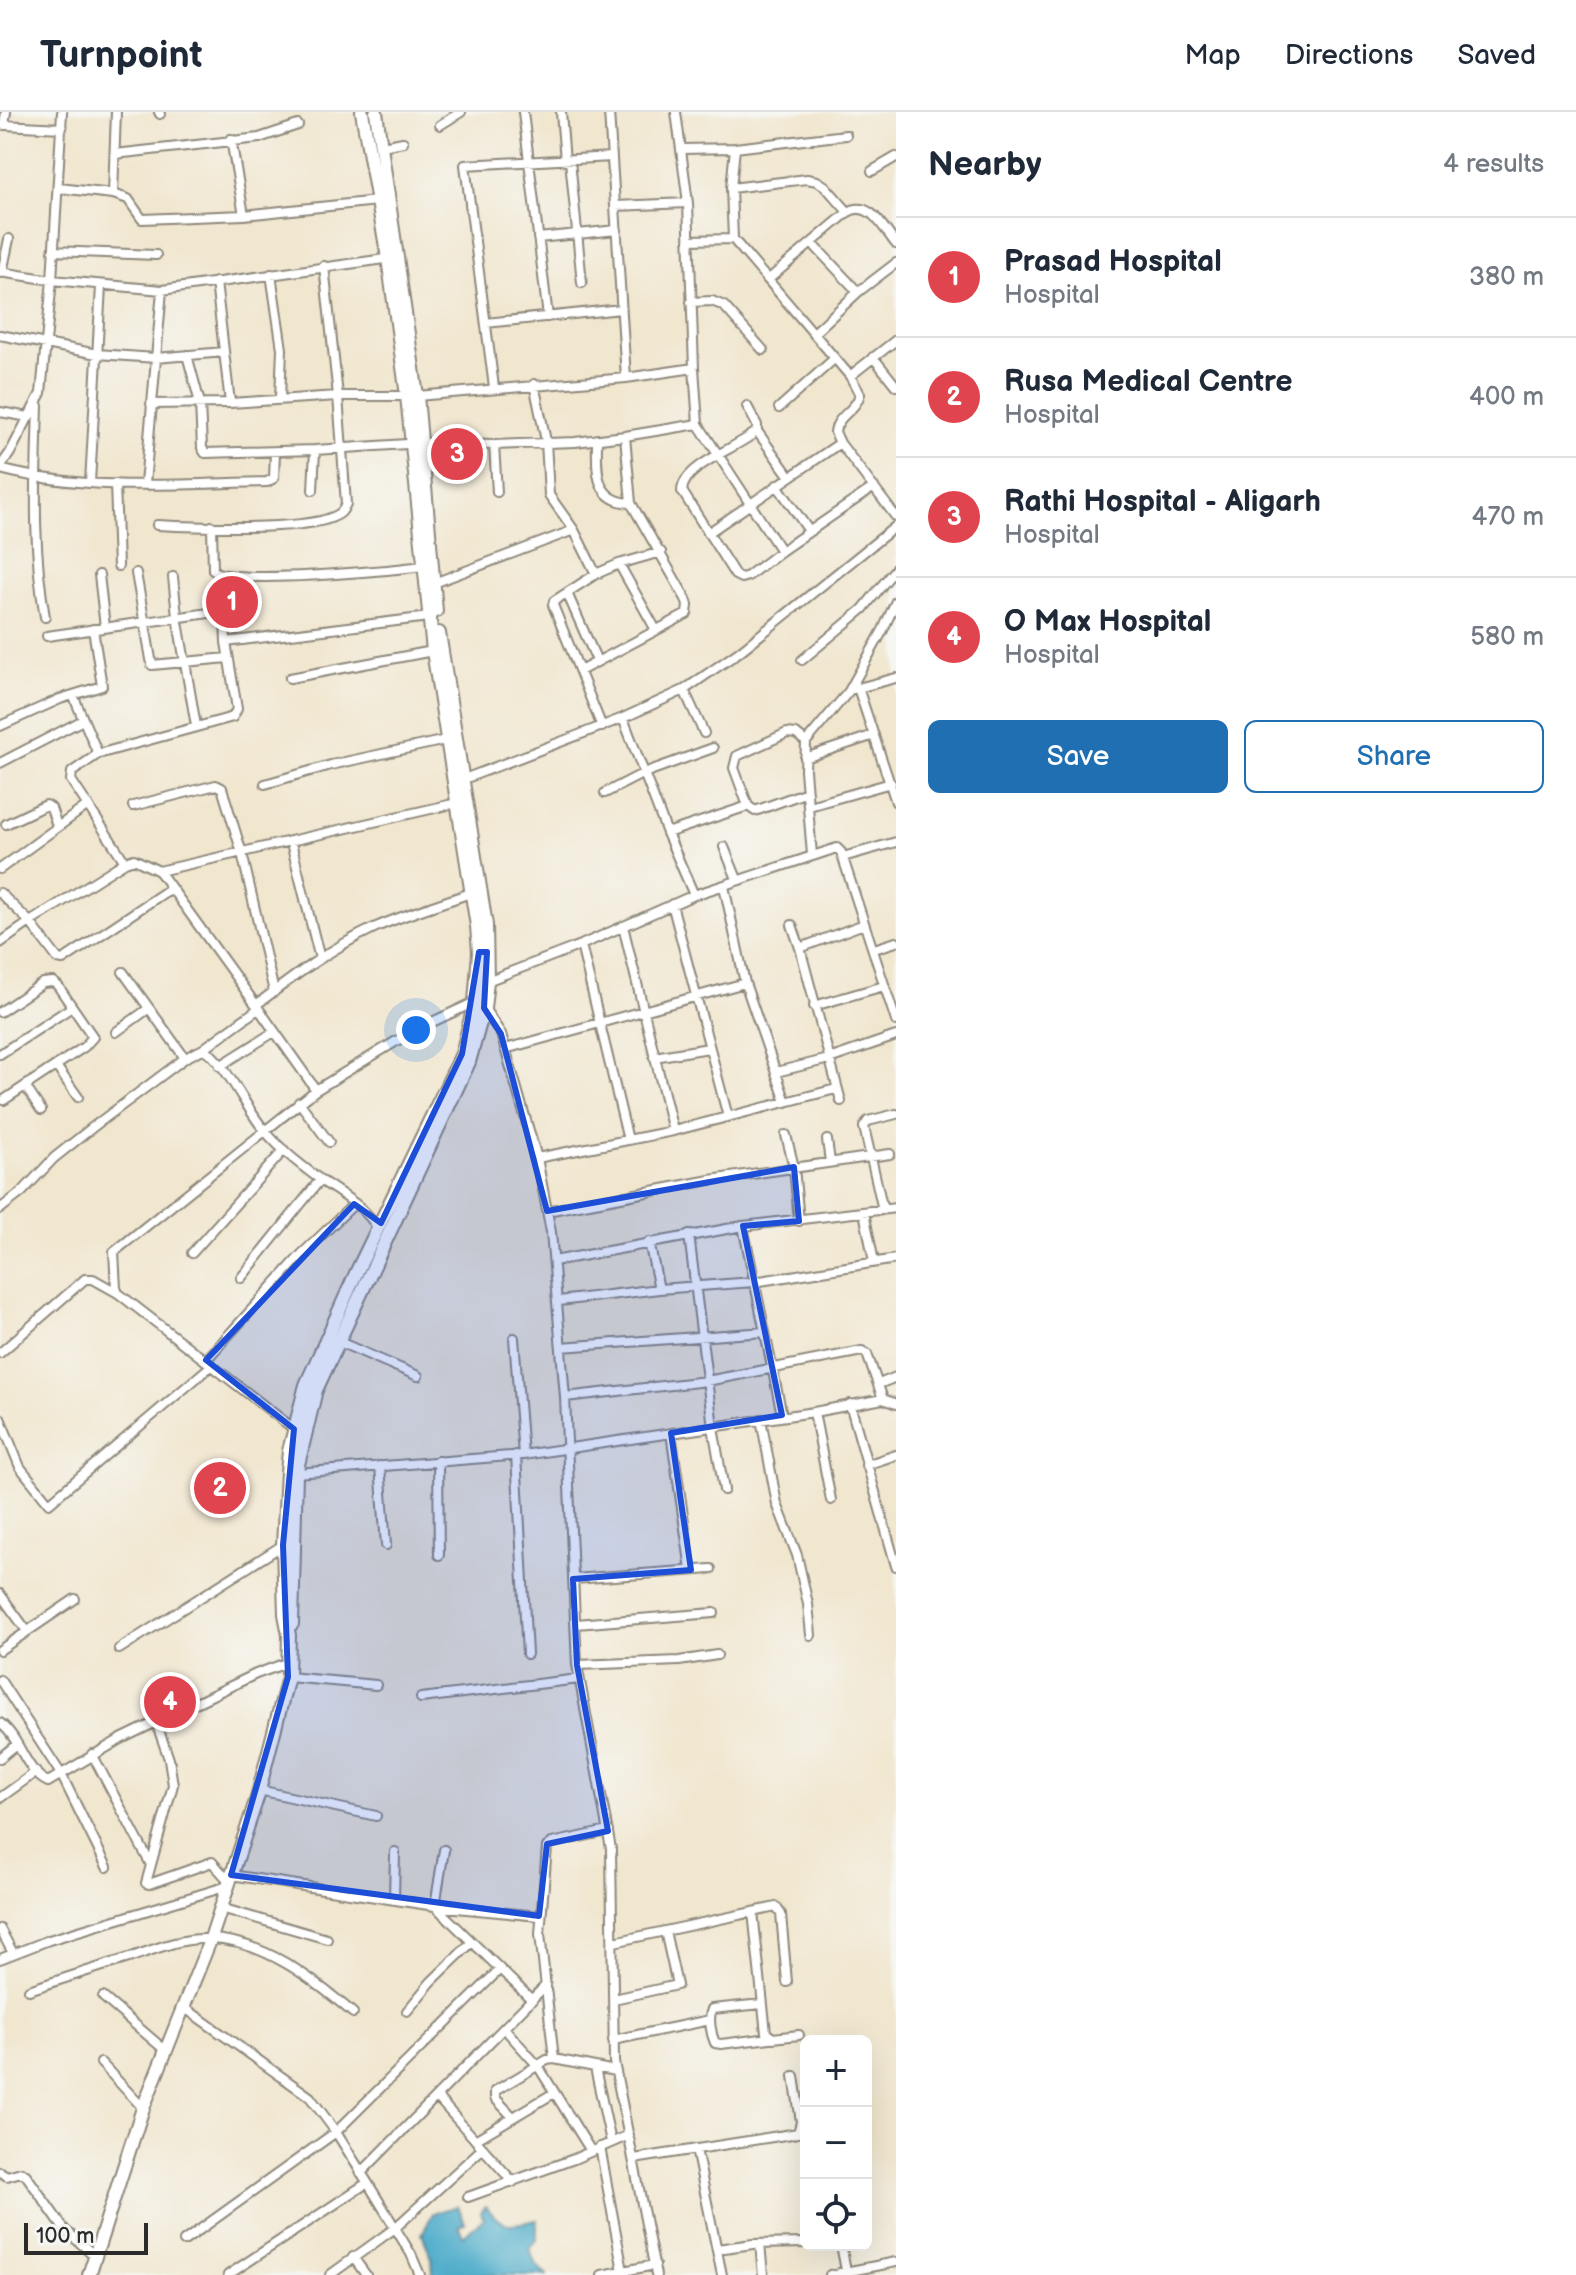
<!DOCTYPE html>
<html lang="en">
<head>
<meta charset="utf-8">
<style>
	body { margin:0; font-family:"Balsamiq Sans",sans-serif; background:#f2f2f3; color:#1f2937 }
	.controls { position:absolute; right:24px; bottom:24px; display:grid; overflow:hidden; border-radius:12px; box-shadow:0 8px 32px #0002 }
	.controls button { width:72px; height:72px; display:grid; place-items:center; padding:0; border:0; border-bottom:2px solid #e0e1e3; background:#fff; color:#1f2937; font:40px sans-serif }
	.scale { position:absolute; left:24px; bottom:20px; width:124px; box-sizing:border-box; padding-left:8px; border:4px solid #2b2b2b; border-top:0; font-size:22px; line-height:28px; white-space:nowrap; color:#2b2b2b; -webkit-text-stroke:6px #f6f6f2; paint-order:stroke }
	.you { position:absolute; left:416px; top:918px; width:28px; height:28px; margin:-20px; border:6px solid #fff; border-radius:50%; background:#1a73e8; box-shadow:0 0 0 12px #1a73e833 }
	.badge { display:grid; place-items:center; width:52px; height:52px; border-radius:50%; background:#1f6fb2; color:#fff; font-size:26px; font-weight:700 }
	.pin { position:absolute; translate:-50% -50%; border:4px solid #fff; box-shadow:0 2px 8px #0006 }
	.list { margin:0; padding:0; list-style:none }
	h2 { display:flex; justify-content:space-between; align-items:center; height:104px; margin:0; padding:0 32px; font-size:34px }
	h2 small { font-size:26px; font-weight:400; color:#747a83 }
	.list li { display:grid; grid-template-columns:52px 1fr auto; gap:24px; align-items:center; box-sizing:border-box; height:120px; padding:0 32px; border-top:2px solid #e0e1e3 }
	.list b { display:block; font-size:30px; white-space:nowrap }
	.list p { margin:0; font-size:26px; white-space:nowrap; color:#747a83 }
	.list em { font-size:26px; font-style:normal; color:#747a83 }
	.actions { display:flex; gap:16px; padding:24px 32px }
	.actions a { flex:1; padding:18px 0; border:2px solid #1f6fb2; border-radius:12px; text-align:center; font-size:28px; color:#1f6fb2 }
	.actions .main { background:#1f6fb2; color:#fff }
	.icon { flex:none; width:44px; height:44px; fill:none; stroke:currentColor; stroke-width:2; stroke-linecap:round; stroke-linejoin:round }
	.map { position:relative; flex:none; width:896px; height:2163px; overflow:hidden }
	header { display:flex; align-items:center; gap:48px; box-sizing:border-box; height:112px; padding:0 40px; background:#fff; border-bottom:2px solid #e0e1e3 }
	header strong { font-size:38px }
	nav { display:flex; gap:44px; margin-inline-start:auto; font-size:28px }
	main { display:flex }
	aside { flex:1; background:#fff }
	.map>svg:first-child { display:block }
	.water { fill:#4aaac9; stroke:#3a6a7a; stroke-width:2 }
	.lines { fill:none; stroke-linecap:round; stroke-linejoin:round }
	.street-casing { stroke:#8e887c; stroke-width:12 }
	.secondary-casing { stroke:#8e887c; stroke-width:16 }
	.street { stroke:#fff; stroke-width:8 }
	.secondary { stroke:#fff; stroke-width:12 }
	.marked { fill:#1d4ed8; fill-opacity:0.2; stroke:#1d4ed8; stroke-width:6; stroke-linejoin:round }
</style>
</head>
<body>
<header>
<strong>Turnpoint</strong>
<nav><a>Map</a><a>Directions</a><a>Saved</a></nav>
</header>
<main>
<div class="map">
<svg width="896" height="2163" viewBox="0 0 896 2163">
	<rect width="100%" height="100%" fill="#f6f6f2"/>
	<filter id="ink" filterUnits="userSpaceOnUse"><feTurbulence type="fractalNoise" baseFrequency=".0125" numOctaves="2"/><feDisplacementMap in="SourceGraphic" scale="16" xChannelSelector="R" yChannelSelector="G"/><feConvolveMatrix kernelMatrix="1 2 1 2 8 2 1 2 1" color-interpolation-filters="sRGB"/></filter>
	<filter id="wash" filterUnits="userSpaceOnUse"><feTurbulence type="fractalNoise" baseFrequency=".006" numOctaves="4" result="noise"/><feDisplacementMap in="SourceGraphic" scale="32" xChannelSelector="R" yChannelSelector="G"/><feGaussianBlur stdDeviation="1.8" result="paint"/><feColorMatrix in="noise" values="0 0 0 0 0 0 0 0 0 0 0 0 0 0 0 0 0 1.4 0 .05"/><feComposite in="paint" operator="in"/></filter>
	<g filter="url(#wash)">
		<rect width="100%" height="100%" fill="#f1e6ce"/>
		<path class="water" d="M458,2094L465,2111L459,2114L463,2124L483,2107L481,2100L486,2094C503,2118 510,2113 537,2108V2128L529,2136L536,2153L547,2163H433L432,2146L422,2122L433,2101Z"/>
	</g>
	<g filter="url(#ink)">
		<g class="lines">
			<defs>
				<path id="street" d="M6,0L4,13L62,16
					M159,0L160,2
					M523,0L548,205
					M561,0L565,49
					M609,0L626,266
					M676,0L688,91L694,256L698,312L781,439L874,375
					M440,13L461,0
					M231,27L244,103
					M382,34L403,30
					M735,36L846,23
					M682,37L735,36L731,76L733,127L850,264L860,282C856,299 837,303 835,320L840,331L896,405
					M115,42L259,26L298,13
					M570,48L582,171
					M872,59L896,45
					M59,76L113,82L116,0
					M731,76L807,67L817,69L825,74L848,100
					M113,82L128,87L142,107L244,103L377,89
					M615,94L688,91
					M538,126L617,118
					M689,128L733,127
					M812,131L858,180
					M53,139L156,143
					M324,154L338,284H417L626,266L694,256
					M0,160L52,168L162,178L392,146
					M2,161L9,127
					M271,162L282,237L280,287
					M769,167L848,100C870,87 883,116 896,132
					M691,190L712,189L724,194L763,238
					M486,211L621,197
					M814,221L858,180L896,151
					M0,223L97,242L156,246L224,240
					M187,243L200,291L202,336L205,341L315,338L422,331L494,333
					M873,245L896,274
					M850,264L896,228
					M534,272L546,329L549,383L574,418L596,462L619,452L661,440
					M494,275L465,53L612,45
					M151,292L230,291
					M38,294C36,366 32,433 45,505
					M747,294L757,313V319C740,335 683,353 682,379L735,463L741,466L748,464L781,439
					M779,296L834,247
					M0,300L29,305
					M757,319L790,365
					M597,327C597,356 593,389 631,391
					M0,355L10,341L41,281L52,168L62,0
					M0,357C87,380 178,372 267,370L274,366L275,340
					M90,371L101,174
					M115,372L118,454
					M145,372L162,178
					M777,373L809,419
					M313,378L315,338
					M497,380L494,333L575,330L625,324
					M157,413C194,415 302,419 333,405C341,402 343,399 346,392L338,284L230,291L216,170
					M212,414L213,458C227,474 394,458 423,454
					M708,421L840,331
					M619,452L656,518
					M136,461L152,553L228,546
					M596,462L554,489L553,493L602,615
					M99,463L105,515
					M173,465L177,504L196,614
					M434,471L574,418
					M567,481L597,549
					M47,524L223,499
					M226,530L429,505
					M802,548L863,497L896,456
					M580,559L687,502L688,493L686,487L631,391L625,324L698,312
					M290,566L433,539
					M858,576L896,690
					M854,577L896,566
					M684,578L704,621
					M73,583L98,642L233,605L237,597L226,530L223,463
					M623,606L667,721L694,783
					M0,614L60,587L102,574L93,517
					M806,630L796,622L787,621L737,644L734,656L748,694L755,699L807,680
					M98,642L72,660L71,668L125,750
					M805,646L874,623
					M0,651L83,608
					M464,667L623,606L684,578L739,540L896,414
					M265,672L331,653L446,628
					M605,681L644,661L713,636
					M133,694L216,673L222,676L242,741L274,880
					M809,694L891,671
					M6,712L46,693L51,696L57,714
					M667,721L748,694
					M291,731L320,847
					M724,735L737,767
					M812,743L805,658L806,630L849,579L883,518L896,489
					M843,745L896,730
					M0,757L88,693
					M159,759L457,691
					M724,774L745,871L786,990
					M0,781L30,810L58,847L63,848L171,776
					M672,792L728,1005
					M792,813L800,836
					M623,814L673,1019
					M0,831L30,810L125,750L134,747L159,759L256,893C293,865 331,836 374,816C406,802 440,792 473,780
					M581,833L628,1028
					M874,837L896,830
					M123,860L185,946
					M487,869L581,833L694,783L837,736L841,740L896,909
					M256,893L316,978
					M814,894L884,874
					M484,896L501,922L537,1046L551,1120L565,1285L577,1553L611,1737L614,1950L656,2163
					M0,900L43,871L53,870L58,874L93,925L84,935L4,988
					M116,920L148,897
					M203,937L258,897
					M505,937L745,871
					M0,942L72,895
					M654,945L709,936
					M56,954L78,985
					M220,954L274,920
					M776,960L829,947L896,924
					M25,974L41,998
					M841,989L800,836L864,812
					M299,990L329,1030
					M786,1023L794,1055L799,1109
					M827,1028L830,1050
					M537,1046L673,1019L836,977
					M0,1097L22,1080L54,1046L93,1015L185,946L203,937C224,946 248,1001 266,1020C282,1039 302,1054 322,1069C342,1083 366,1095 378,1117
					M883,1098L864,1015L868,1009L896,1002
					M547,1099L710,1068L890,1042
					M864,1100L874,1150
					M743,1114L896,1096
					M689,1123L713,1315L724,1378
					M649,1130L659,1177L754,1170L896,1147
					M192,1141L284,1038
					M554,1149L743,1114L782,1303
					M241,1166L320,1068
					M559,1189L659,1177
					M514,1226L523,1343
					M337,1229L418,1264
					M561,1235L765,1220
					M0,1241L85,1167H93L118,1181
					M206,1248L302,1142L354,1092
					M879,1272L896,1265
					M565,1285L707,1269L862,1239L867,1242L883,1287
					M850,1292L896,1454
					M814,1300L831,1388
					M0,1306L20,1355L49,1391L212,1253
					M761,1307L777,1392L797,1443L808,1492L811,1523
					M294,1317L118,1181L116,1176L114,1140L316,978L413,919L475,890
					M671,1321L691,1458
					M516,1343L527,1542
					M438,1349L439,1443
					M866,1353L896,1343
					M380,1354L386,1433
					M296,1361L523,1343L814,1300L883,1287L896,1292
					M573,1467L711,1457
					M0,1482L27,1519
					M576,1512L714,1501
					M119,1537L283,1433
					M0,1538L75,1487
					M577,1553L679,1549L717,1543
					M288,1565L376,1573
					M0,1568L61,1662L107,1755
					M421,1586L579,1567
					M156,1610L169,1647L173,1673L146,1771L149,1772L212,1750L229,1769
					M0,1611C20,1625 25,1660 48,1670L121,1627L256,1562L289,1550
					M92,1642L150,1751
					M0,1646L17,1632
					M259,1678L376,1704
					M0,1686L36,1660
					M444,1738L435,1794L532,1888
					M231,1763L435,1794L539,1804
					M394,1788L395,1740
					M221,1796L327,1827
					M753,1800L766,1921L773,1926L799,1923
					M0,1817L13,1841
					M614,1830L776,1795L781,1802L787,1870
					M0,1847L49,1828L228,1774
					M29,1878C62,1867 96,1856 129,1846C155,1837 180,1826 207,1827C263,1827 313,1867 353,1901
					M103,1885L166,1939
					M614,1887L677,1873L665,1819
					M762,1892L712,1897C708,1906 711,1922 715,1931L721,1932L770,1926
					M185,1896L310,1985L336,2020L377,2086L411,2142L420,2163
					M407,1899L431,1870L472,1830
					M504,1916L538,1954L591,2039
					M613,1928L710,1908
					M554,1947L540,1822L547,1735L552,1731L608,1719
					M101,1951L143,1996
					M595,1956L611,2030
					M437,1985L513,2070
					M513,2005L495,1986V1979L547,1948L554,1947L615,1959
					M475,2028L554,1981
					M600,2035L623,2159
					M696,2037L722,2163
					M634,2047L798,2021L801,2010L794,1964
					M0,2060L7,2064L21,2060L26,2063L64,2117L94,2143
					M361,2061L546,1873
					M468,2085L574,2047L629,2023
					M184,2129L336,2020L500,1857
					M760,2132L763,2163
					M841,2133L847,2163
					M717,2137L753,2132L806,2131
					M353,2145L366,2163
					M228,2163L367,2071
					M330,2163L395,2116L483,2036
					M602,2163L655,2153
					M830,2163L896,2150"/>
				<path id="secondary" d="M376,0L417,284L436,499
					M292,1512L296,1361L316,1278L469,950L484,896L487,869L486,813L439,521
					M89,2163L143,1996L211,1826L257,1686L288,1565L289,1523L285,1502L283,1433L287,1360L289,1339L306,1273L357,1159L462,942L475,890L479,840L477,814L433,539L407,284L388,146L362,0"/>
			</defs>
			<use href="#street" class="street-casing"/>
			<use href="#secondary" class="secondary-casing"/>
			<use href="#street" class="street"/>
			<use href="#secondary" class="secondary"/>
		</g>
	</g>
	<path class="marked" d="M479,840H487L484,896L501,922L547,1099L794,1055L799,1109L743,1114L782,1303L671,1321L691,1458L573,1467L577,1553L608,1719L547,1732L539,1804L231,1763L288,1565L283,1433L294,1317L206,1248L354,1092L381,1111L462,942Z"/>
</svg>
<div class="controls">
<button>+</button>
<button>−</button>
<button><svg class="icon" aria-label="locate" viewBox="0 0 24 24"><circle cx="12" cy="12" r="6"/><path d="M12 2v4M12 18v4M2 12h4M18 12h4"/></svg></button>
</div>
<div class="scale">100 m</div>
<div class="you"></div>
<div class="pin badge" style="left:232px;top:490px;background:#e0444e">1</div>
<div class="pin badge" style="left:220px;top:1376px;background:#e0444e">2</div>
<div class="pin badge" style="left:457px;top:342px;background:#e0444e">3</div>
<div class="pin badge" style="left:170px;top:1590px;background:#e0444e">4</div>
</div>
<aside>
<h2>Nearby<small>4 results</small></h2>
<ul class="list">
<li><span class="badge" style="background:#e0444e">1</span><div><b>Prasad Hospital</b><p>Hospital</p></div><em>380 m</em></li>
<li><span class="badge" style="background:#e0444e">2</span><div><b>Rusa Medical Centre</b><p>Hospital</p></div><em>400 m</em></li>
<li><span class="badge" style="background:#e0444e">3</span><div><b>Rathi Hospital - Aligarh</b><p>Hospital</p></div><em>470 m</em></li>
<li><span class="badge" style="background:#e0444e">4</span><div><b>O Max Hospital</b><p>Hospital</p></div><em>580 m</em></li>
</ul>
<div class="actions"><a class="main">Save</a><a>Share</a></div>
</aside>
</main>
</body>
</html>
